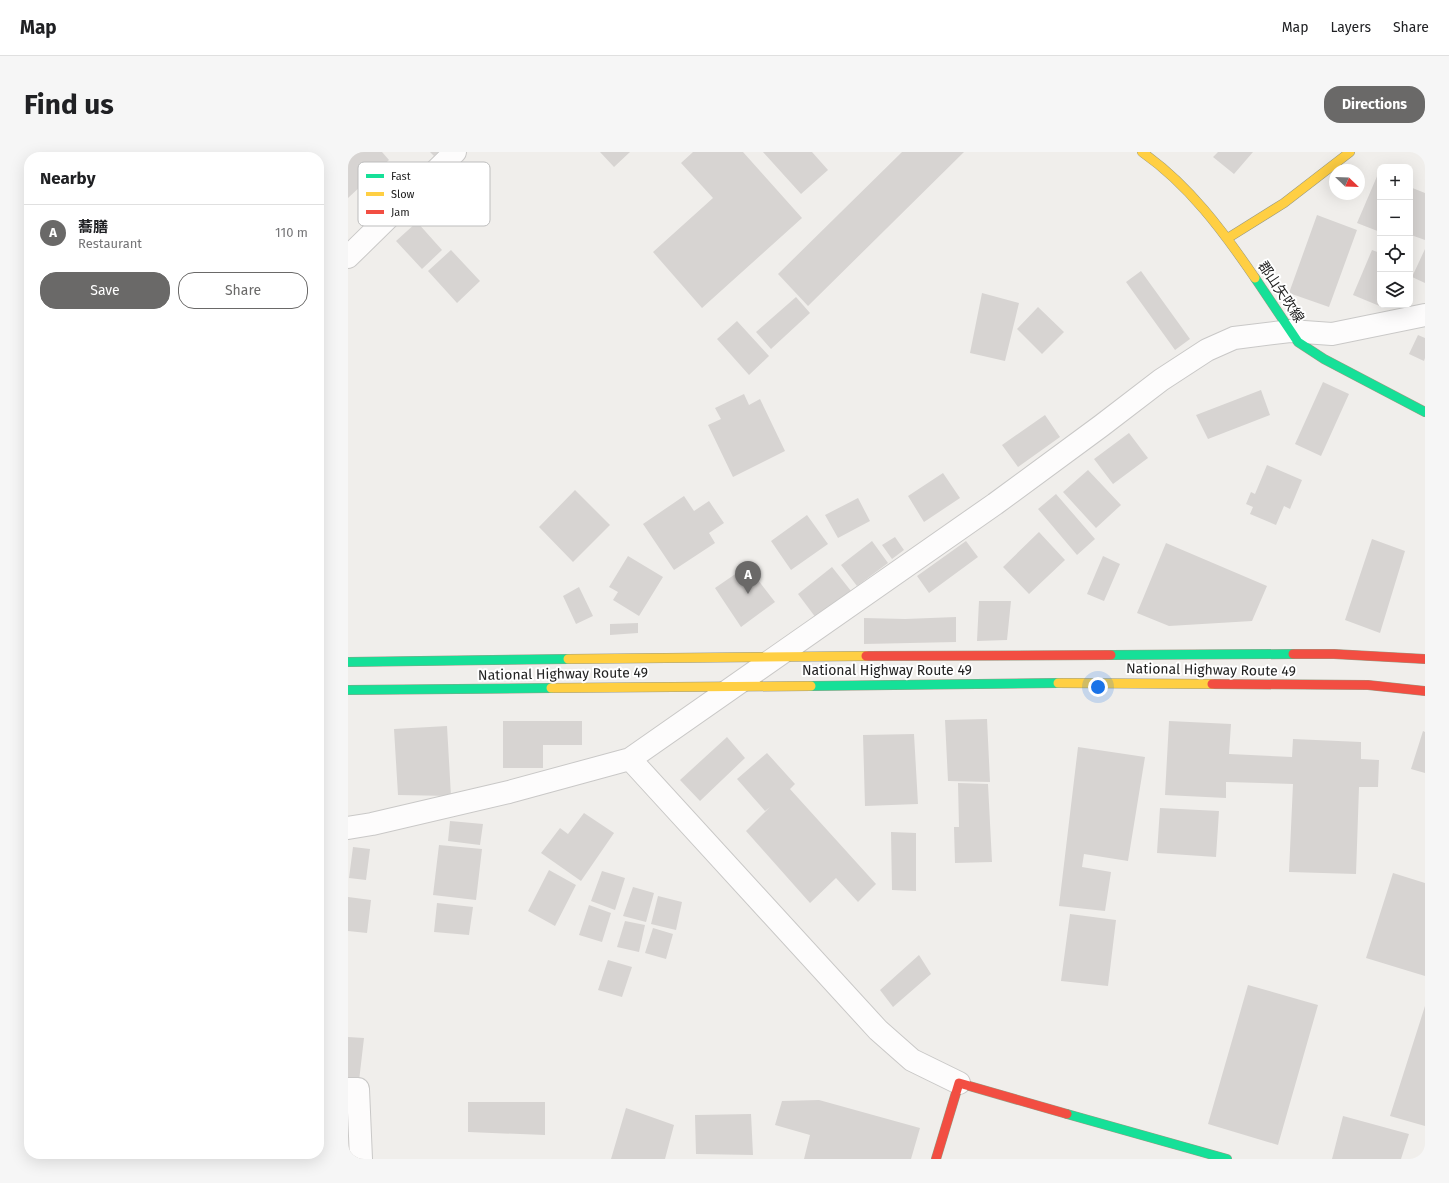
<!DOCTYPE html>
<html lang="en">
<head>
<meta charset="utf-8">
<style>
	body { margin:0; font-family:"Fira Sans","Noto Sans JP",sans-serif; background:#f6f6f6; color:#202124 }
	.controls { position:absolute; right:12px; top:12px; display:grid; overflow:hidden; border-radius:8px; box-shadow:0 4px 16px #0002 }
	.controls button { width:36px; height:36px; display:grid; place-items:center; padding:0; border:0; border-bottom:1px solid #e0e0e0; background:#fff; color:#202124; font:20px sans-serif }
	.compass { position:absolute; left:981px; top:12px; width:36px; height:36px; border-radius:50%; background:#fff; box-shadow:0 4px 16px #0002; rotate:113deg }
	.you { position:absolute; left:750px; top:535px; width:14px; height:14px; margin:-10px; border:3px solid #fff; border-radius:50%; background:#1a73e8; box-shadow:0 0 0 6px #1a73e833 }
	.badge { display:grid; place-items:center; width:26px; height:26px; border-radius:50%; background:#6a6968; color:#fff; font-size:13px; font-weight:700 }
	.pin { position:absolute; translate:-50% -33px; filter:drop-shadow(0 1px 2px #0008) }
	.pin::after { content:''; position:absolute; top:21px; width:14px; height:12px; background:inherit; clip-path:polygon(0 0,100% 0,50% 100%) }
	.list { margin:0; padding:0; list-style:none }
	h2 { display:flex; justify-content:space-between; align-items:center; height:52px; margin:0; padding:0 16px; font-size:17px }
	h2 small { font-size:13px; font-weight:400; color:#757577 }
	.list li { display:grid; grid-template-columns:26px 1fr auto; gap:12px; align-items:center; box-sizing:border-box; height:56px; padding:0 16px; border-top:1px solid #e0e0e0 }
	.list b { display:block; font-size:15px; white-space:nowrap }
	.list p { margin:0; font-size:13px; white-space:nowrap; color:#757577 }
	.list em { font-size:13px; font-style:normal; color:#757577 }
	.actions { display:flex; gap:8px; padding:12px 16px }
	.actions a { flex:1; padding:9px 0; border:1px solid #6a6968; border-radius:16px; text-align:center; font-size:14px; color:#6a6968 }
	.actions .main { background:#6a6968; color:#fff }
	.icon { flex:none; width:22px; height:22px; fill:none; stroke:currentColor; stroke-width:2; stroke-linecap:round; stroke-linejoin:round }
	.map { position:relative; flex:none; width:1077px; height:1007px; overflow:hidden; border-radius:16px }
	header { display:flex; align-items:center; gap:24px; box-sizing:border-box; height:56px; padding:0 20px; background:#fff; border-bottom:1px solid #e0e0e0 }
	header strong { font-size:19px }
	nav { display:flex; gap:22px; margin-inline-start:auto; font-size:14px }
	.intro { display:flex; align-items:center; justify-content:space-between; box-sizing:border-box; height:96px; padding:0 24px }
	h1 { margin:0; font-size:28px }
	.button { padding:10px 18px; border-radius:16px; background:#6a6968; color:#fff; font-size:14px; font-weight:700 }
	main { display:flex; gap:24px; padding:0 24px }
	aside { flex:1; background:#fff; border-radius:16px; box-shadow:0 4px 16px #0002 }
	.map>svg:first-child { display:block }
	.building { fill:#d7d4d2 }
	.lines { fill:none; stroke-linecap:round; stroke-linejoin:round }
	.street-casing { stroke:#c9c8c7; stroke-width:24 }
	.fast-casing { stroke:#999a82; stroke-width:10 }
	.slow-casing { stroke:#999a82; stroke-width:10 }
	.jam-casing { stroke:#999a82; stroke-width:10 }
	.street { stroke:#fdfcfc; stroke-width:22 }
	.fast { stroke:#16e098; stroke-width:9 }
	.slow { stroke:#ffcf43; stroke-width:9 }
	.jam { stroke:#f24e42; stroke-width:9 }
	.labels { text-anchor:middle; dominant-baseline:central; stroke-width:4; stroke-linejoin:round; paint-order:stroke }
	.street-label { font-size:14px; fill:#222; stroke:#fff }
	.key { fill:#fff; stroke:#bdbdbd; stroke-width:1 }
	.key-label { font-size:11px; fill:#222 }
</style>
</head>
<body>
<header>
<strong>Map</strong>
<nav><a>Map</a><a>Layers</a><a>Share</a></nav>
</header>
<div class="intro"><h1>Find us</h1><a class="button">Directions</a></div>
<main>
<aside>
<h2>Nearby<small></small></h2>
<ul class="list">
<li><span class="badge">A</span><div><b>蕎膳</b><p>Restaurant</p></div><em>110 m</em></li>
</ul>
<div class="actions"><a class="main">Save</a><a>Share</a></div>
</aside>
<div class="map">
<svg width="1077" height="1007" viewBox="0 0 1077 1007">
	<rect width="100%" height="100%" fill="#f0eeeb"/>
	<path class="building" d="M0,0H34L41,8L0,46Z
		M82,0H90L86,4Z
		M252,0H282L266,15Z
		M345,0H395L454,66L354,156L305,100L365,46L333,11Z
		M415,0H464L480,18L453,42Z
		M554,0H616L460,154L430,122Z
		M870,0H905L886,22L865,5Z
		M1030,22L1032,23V80L1009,71Z
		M1062,35L1077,41V88L1063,83L1062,86Z
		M969,63L1009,78L981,155L941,141Z
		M69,70L94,98L74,117L48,89Z
		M1077,97V131L1064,125Z
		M103,98L132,129L109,151L80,119Z
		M1024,98L1032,101V153H1035L1034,155L1005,143Z
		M793,119L842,187L827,198L778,130Z
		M634,141L671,151L657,209L622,201Z
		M448,145L462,161L423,197L408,180Z
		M690,155L716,180L694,202L669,177Z
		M389,169L421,204L401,223L369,187Z
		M1070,183L1077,186V206L1076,209L1061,202Z
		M975,230L1001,242L973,304L947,292Z
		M913,238L922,263L860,287L848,263Z
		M396,242L401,253L412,247L437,299L385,325L360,273L373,267L367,256Z
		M697,263L712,285L670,315L654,293Z
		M781,281L800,306L765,332L746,307Z
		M919,313L954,328L942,357L936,354L928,373L902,362L905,355L898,352L903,340L907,342Z
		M740,318L773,353L748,376L715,340Z
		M595,321L612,346L576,370L560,344Z
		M227,338L262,373L225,410L191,375Z
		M708,342L747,387L729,403L690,357Z
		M336,344L346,359L361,349L376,371L361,381L367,391L326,418L295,372Z
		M510,346L522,369L490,386L477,363Z
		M459,363L480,392L443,418L423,389Z
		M691,380L717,408L681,442L655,415Z
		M547,385L556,398L544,407L534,393Z
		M1024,387L1057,399L1032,481L997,468Z
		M524,389L540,411L509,434L493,413Z
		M618,389L630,405L581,441L569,424Z
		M818,391L919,434L904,469L821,474L789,461Z
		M280,404L315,425L291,464L265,448L270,440L261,435Z
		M755,404L772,412L756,449L739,442Z
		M399,414L427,450L393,475L367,436Z
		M484,415L503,439L468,466L450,442Z
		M231,435L245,464L228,472L215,444Z
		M631,449H663L659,488L629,489Z
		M608,465V490L516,492V466L557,467Z
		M290,471V481L262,483V472Z
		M639,567L642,630L600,629L597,568Z
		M155,569H234V593H195V616H155Z
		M821,569L883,572L881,602L944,605L945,587L1013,590V607L1031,608L1030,635H1011L1008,722L941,720L945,632L878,630V646L817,643Z
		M99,574L103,644L50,643L46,577Z
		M1075,579L1077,580V621L1063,617Z
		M566,582L570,652L517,654L515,583Z
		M379,585L397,606L352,649L332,628Z
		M730,595L797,605L780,709L736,702L734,715L763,720L757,759L711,754Z
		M419,601L447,632L442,637L528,732L510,750L488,726L462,751L398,679L422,655L417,659L389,627Z
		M610,631L640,632L644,710L607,711L606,675H611Z
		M812,656L871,659L868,705L809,701Z
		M236,661L266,681L233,729L193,701L212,676L220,682Z
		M102,669L135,672L132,693L100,689Z
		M543,680L568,681V739L544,738Z
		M91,693L134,697L128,748L85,743Z
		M5,695L22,697L18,728L1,726Z
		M201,718L228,733L207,774L180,759Z
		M254,719L277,726L267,758L243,749Z
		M1045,721L1077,731V824L1018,806Z
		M285,735L306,741L298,770L275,764Z
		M310,744L334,750L328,778L303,772Z
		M0,745L23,748L19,781L0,779Z
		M89,751L125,755L121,783L86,780Z
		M241,753L263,761L254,790L231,783Z
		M722,762L768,768L760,834L713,829Z
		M277,769L297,773L291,800L269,795Z
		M305,776L325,782L318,807L297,801Z
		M571,803L583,822L545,855L532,838Z
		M260,808L284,815L274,845L250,838Z
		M900,833L970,853L930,993L860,972Z
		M1077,854V974L1042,964Z
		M0,885L16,886L11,929L0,928Z
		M471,948L572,976L563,1007H456L462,983L427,973L434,949Z
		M120,950H197V983L120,980Z
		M278,956L326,973L317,1007H263Z
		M403,962L405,1003L348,1002L347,963Z
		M995,964L1061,982L1053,1007H984Z"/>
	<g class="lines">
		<defs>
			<path id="street" d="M0,105L107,0
				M282,607L530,878L564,908L611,931
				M0,676L24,672L161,640L282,607L647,352L753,274L813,228L859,198L886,186L942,179L984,182L1077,163
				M0,937H10L13,1007"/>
			<path id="fast" d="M907,126L950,190L976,207L1077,260
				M763,503L945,502
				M0,510L220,507
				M463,534L710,531
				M0,538L203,536
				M719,962L879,1007"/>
			<path id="slow" d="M794,0C841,33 875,79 907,126
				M880,86L936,51L1002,0
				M220,507L518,504
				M710,531L864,532
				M203,536L463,534"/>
			<path id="jam" d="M945,502H986L1077,507
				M518,504L763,503
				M864,532L1020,533L1077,539
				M588,1007L611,931L719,962"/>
		</defs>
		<use href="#street" class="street-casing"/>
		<use href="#fast" class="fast-casing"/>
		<use href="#slow" class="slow-casing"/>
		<use href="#jam" class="jam-casing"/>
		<use href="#street" class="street"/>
		<use href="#fast" class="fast"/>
		<use href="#slow" class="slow"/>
		<use href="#jam" class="jam"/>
	</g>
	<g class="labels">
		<g class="street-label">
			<text transform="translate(933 140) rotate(56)">郡山矢吹線</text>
			<text x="539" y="518">National Highway Route 49</text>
			<text transform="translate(863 518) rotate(1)">National Highway Route 49</text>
			<text transform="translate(215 522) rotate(-1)">National Highway Route 49</text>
		</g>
	</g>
	<rect x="10" y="10" width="132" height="64" rx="6" class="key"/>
	<rect x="18" y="22" width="18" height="4" fill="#16e098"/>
	<rect x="18" y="40" width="18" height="4" fill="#ffcf43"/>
	<rect x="18" y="58" width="18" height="4" fill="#f24e42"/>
	<g class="key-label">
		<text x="43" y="28">Fast</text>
		<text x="43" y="46">Slow</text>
		<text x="43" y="64">Jam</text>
	</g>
</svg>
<div class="controls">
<button>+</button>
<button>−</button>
<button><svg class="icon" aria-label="locate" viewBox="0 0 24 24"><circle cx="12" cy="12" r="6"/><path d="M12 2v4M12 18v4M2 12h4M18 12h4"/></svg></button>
<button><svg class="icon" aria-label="layers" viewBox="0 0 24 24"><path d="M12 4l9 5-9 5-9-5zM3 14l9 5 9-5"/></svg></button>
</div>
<svg class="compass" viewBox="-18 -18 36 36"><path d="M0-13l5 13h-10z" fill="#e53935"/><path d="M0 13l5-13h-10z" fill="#757577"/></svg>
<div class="you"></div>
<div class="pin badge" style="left:400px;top:442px">A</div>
</div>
</main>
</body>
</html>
